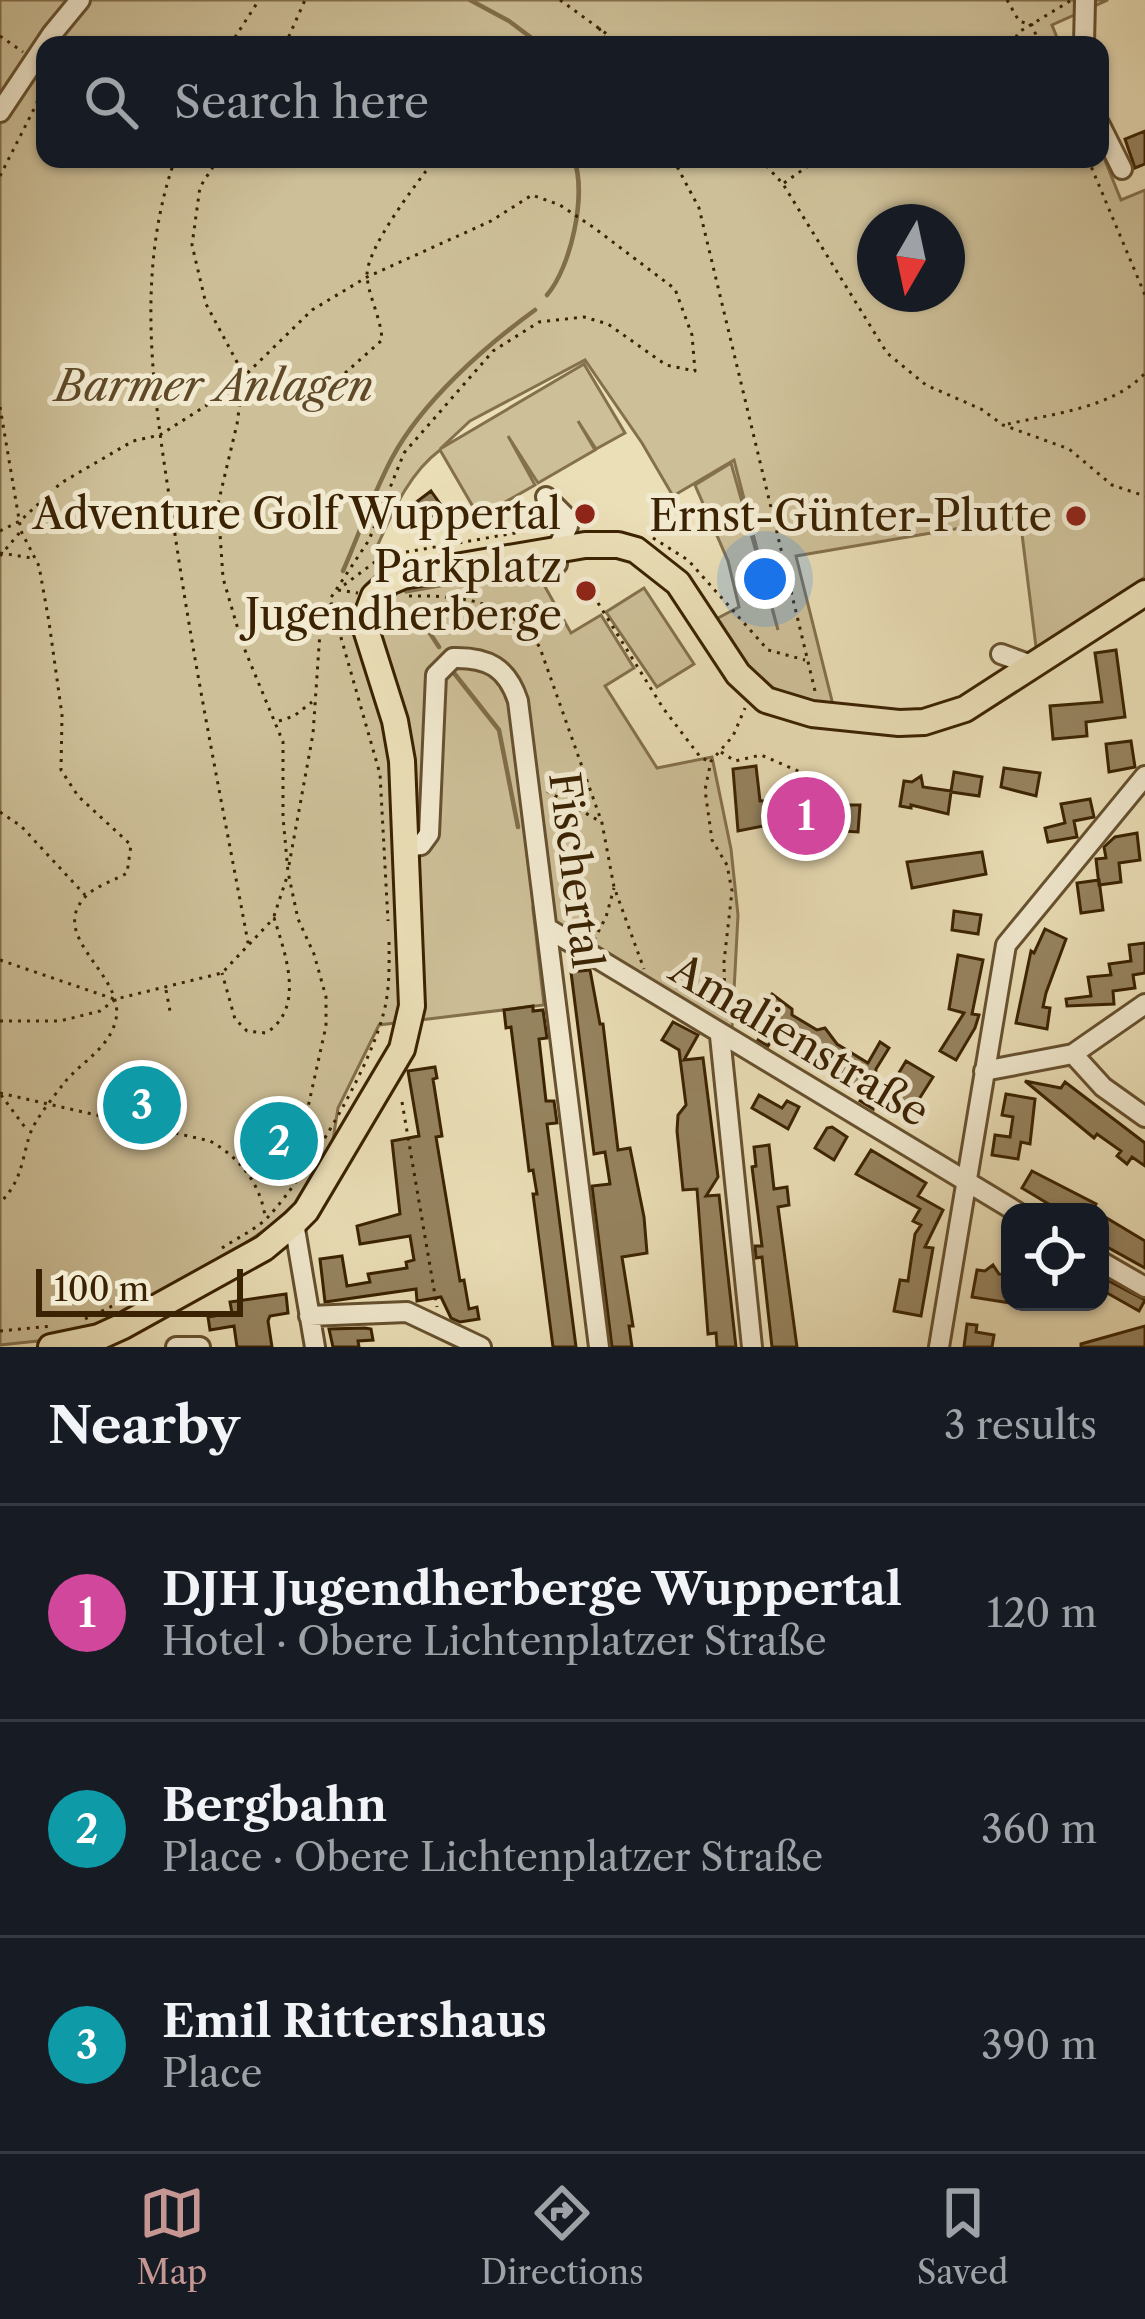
<!DOCTYPE html>
<html lang="en">
<head>
<meta charset="utf-8">
<style>
	body { margin:0; font-family:"Libre Caslon Text",serif; background:#20242c; color:#f1f3f6 }
	.controls { position:absolute; right:36px; bottom:36px; display:grid; overflow:hidden; border-radius:24px; box-shadow:0 3px 9px #0004 }
	.controls button { width:108px; height:108px; display:grid; place-items:center; padding:0; border:0; border-bottom:3px solid #363941; background:#171b24; color:#f1f3f6; font:60px sans-serif }
	.compass { position:absolute; left:857px; top:204px; width:108px; height:108px; border-radius:50%; background:#171b24; box-shadow:0 3px 9px #0004; rotate:189deg }
	.scale { position:absolute; left:36px; bottom:30px; width:207px; box-sizing:border-box; padding-left:12px; border:6px solid #3a2202; border-top:0; font-size:33px; line-height:42px; white-space:nowrap; color:#3a2202; -webkit-text-stroke:9px #f2ead0; paint-order:stroke }
	.you { position:absolute; left:765px; top:579px; width:42px; height:42px; margin:-30px; border:9px solid #fff; border-radius:50%; background:#1a73e8; box-shadow:0 0 0 18px #1a73e833 }
	.badge { display:grid; place-items:center; width:78px; height:78px; border-radius:50%; background:#c59692; color:#fff; font-size:39px; font-weight:700 }
	.pin { position:absolute; translate:-50% -50%; border:6px solid #fff; box-shadow:0 3px 12px #0006 }
	.list { margin:0; padding:0; list-style:none }
	h2 { display:flex; justify-content:space-between; align-items:center; height:156px; margin:0; padding:0 48px; font-size:51px }
	h2 small { font-size:39px; font-weight:400; color:#9ea1a6 }
	.list li { display:grid; grid-template-columns:78px 1fr auto; gap:36px; align-items:center; box-sizing:border-box; height:216px; padding:0 48px; border-top:3px solid #363941 }
	.list b { display:block; font-size:45px; white-space:nowrap }
	.list p { margin:0; font-size:39px; white-space:nowrap; color:#9ea1a6 }
	.list em { font-size:39px; font-style:normal; color:#9ea1a6 }
	.icon { flex:none; width:66px; height:66px; fill:none; stroke:currentColor; stroke-width:2; stroke-linecap:round; stroke-linejoin:round }
	.map { position:relative; flex:none; width:1145px; height:1347px; overflow:hidden }
	.search { position:absolute; background:#171b24; box-shadow:0 3px 9px #0004; left:36px; right:36px; top:36px; height:132px; display:flex; align-items:center; gap:30px; box-sizing:border-box; padding:0 42px; border-radius:24px; color:#9ea1a6; font-size:45px }
	.sheet { height:804px; background:#171b24 }
	nav { display:flex; justify-content:space-around; align-items:center; box-sizing:border-box; height:168px; border-top:3px solid #363941; background:#171b24; font-size:33px; color:#9ea1a6 }
	nav a { display:grid; justify-items:center; gap:6px }
	nav .on { color:#c59692 }
	.map>svg:first-child { display:block }
	.green { fill:#cdbf98; stroke:#84704d; stroke-width:3; fill-rule:evenodd }
	.lines { fill:none; stroke-linecap:round; stroke-linejoin:round }
	.stream { stroke:#806d49; stroke-width:4.5 }
	.building { fill:#968460; stroke:#3a2202; stroke-width:3 }
	.minor-casing { stroke:#66512f; stroke-width:24 }
	.major-casing { stroke:#3a2202; stroke-width:30 }
	.path { stroke:#3a2202; stroke-width:3; stroke-dasharray:3 6; stroke-linecap:butt }
	.minor { stroke:#f2ead0; stroke-width:18 }
	.major { stroke:#ebdfb7; stroke-width:24 }
	.poi-dot { fill:#8f2418; stroke:#f2ead0; stroke-width:4.5 }
	.labels { text-anchor:middle; dominant-baseline:central; stroke-width:10; stroke-linejoin:round; paint-order:stroke }
	.park-label { font-size:42px; font-style:italic; fill:#5f4928; stroke:#f2ead0 }
	.poi-label { font-size:42px; fill:#3a2202; stroke:#f2ead0; text-anchor:end }
	.street-label { font-size:42px; fill:#3a2202; stroke:#f2ead0 }
</style>
</head>
<body>
<div class="map">
<svg width="1145" height="1347" viewBox="0 0 1145 1347">
	<rect width="100%" height="100%" fill="#ebdfb7"/>
	<filter id="stains"><feTurbulence type="fractalNoise" baseFrequency=".00167" numOctaves="4"/><feColorMatrix values="0 0 0 0 .2 0 0 0 0 .09 0 0 0 0 .02 0 0 0 .5 -.17"/></filter>
	<radialGradient id="worn" r=".72"><stop offset=".6" stop-color="#630" stop-opacity="0"/><stop offset="1" stop-color="#630" stop-opacity=".3"/></radialGradient>
	<path class="green" d="M0,0H1108L1052,25L1060,45H45V159H1100V148L1121,200L1145,190V577L1037,655L1020,518L796,556L834,709C762,692 754,680 716,619L739,607L728,561L695,485L731,463L778,630L734,460L673,496L642,443L585,360L470,421L440,449L584,364L625,433L596,449L578,421L595,450L538,483L508,436L535,485L479,517L440,450C407,475 392,514 375,551L406,592L535,569L571,633L601,615L634,668L605,686L657,768L712,757L731,849L738,915L732,1029L716,1026L533,909L544,1005L379,1025L338,1108L332,1146L301,1198L269,1227L224,1258L109,1326L66,1338L0,1345ZM875,222H947V294H875Z
		M644,588L694,664L657,687L606,612Z"/>
	<g class="lines">
		<path class="stream" d="M470,0L509,21L541,45
			M547,295C571,267 587,195 574,159
			M343,571C359,534 373,494 392,458C422,402 484,347 535,310
			M418,615L439,647
			M454,673L499,730L518,827"/>
	</g>
	<path class="building" d="M1145,131V164L1135,168L1125,139Z
		M431,491L443,508L410,532L398,516Z
		M1116,650L1125,717L1086,722L1087,736L1053,739L1050,706L1102,702L1095,653Z
		M1131,741L1135,767L1109,772L1106,744Z
		M756,766L760,801L786,800L796,802L795,807L844,810V805H860L858,832L763,826L738,831L733,769Z
		M1004,768L1040,773L1036,796L1001,787Z
		M954,772L982,777L979,796L951,792L948,814L911,805V808L900,806L904,781L912,782L921,776L923,787L951,791Z
		M1090,799L1094,817L1074,821L1077,837L1048,842L1045,828L1065,823L1061,804Z
		M1137,833L1140,860L1119,863L1121,882L1099,885L1096,859L1106,858L1104,847L1115,837Z
		M982,852L986,874L912,888L907,862Z
		M1099,880L1103,910L1081,913L1077,883Z
		M954,911L981,915L978,934L952,930Z
		M1045,929L1066,939L1046,993L1043,1007L1050,1008L1047,1029L1016,1023L1031,951L1034,953Z
		M1145,943V973L1133,975L1135,988L1113,991L1114,1004L1067,1006L1066,999L1091,996L1088,977L1111,975L1109,964L1131,961L1129,945Z
		M958,955L983,960L972,1014L979,1015L975,1028L956,1060L940,1051L964,1013L949,1009Z
		M590,970L600,1024H603L618,1150L630,1148L644,1217L647,1253L622,1257L633,1326H629L632,1347H612L592,1186L610,1184L605,1152L594,1154L571,972Z
		M772,994L792,1009V1015L817,1030L825,1028L837,1044L868,1063L880,1042L889,1048L876,1069L873,1109L860,1101L867,1089L848,1086L845,1078L794,1048L799,1037L781,1026L768,1046L758,1040L765,1029L751,1020Z
		M533,1006V1011L543,1010L547,1038L539,1039L546,1101H554L557,1123L547,1124L576,1347H553L533,1194H537L533,1170L529,1171L511,1027L506,1028L504,1010Z
		M673,1022L698,1035L684,1060L703,1058L718,1177L706,1196L719,1195L736,1347H717L716,1333L708,1334L697,1189L683,1190L677,1131L678,1115L686,1105L679,1050L662,1040Z
		M906,1061L933,1077L909,1115L883,1099Z
		M435,1067L437,1078L433,1079L442,1136L436,1137L460,1281L464,1280L469,1309L477,1307L479,1319L460,1322L451,1318L441,1297L417,1301L416,1289L325,1302L320,1259L342,1256L347,1286L370,1282L368,1274L407,1268L406,1262L414,1260L410,1236L360,1244L357,1226L400,1214L392,1141L419,1136L408,1071Z
		M1025,1081L1061,1088L1065,1082L1145,1143V1166L1132,1157L1127,1164L1117,1156L1121,1151L1097,1134L1094,1138Z
		M1006,1094L1035,1099L1030,1144L1021,1142L1018,1159L992,1155L995,1135L1010,1137L1013,1117L1002,1115Z
		M759,1095L782,1108L787,1101L799,1107L788,1129L752,1108Z
		M832,1127L847,1137L834,1160L815,1148L827,1128Z
		M769,1145L774,1189L787,1187L789,1205L778,1207L797,1347H772L762,1257L756,1258L755,1246H762L752,1167L756,1166L754,1147Z
		M871,1150L926,1183L918,1196L943,1210L925,1247L933,1248L921,1316L894,1311L900,1280L908,1281L915,1234L921,1225L913,1221L920,1209L856,1174Z
		M1032,1171L1096,1204L1092,1212H1062L1022,1188Z
		M1105,1217L1145,1241V1268L1100,1243V1226Z
		M993,1265L999,1274L1010,1275V1303L972,1297L977,1270L985,1271Z
		M1105,1279L1145,1300L1139,1311L1100,1289Z
		M286,1294L288,1313L270,1316L268,1321L272,1347H237L234,1326L210,1330L208,1317L232,1313L230,1302Z
		M967,1324L977,1325L976,1332L994,1335L992,1347H964Z
		M1145,1326V1347H1081V1344Z
		M365,1328L371,1329L373,1340L358,1341L359,1347H333L329,1329Z"/>
	<g class="lines">
		<defs>
			<path id="minor" d="M1084,45L1085,0
				M0,112L52,34L80,0
				M1100,125L1122,169
				M546,497L564,515L568,526L557,549V564
				M1001,654L1034,666
				M406,847L421,845L429,834L436,675L453,658C487,657 507,667 518,701L599,1347
				M547,928L1017,1212
				M720,1036L752,1347
				M1073,1054L1145,1004
				M984,1071L1073,1054L1103,1087L1145,1117
				M294,1223L315,1347
				M1100,1261L1145,1287
				M309,1316L407,1312L481,1347
				M176,1347H200
				M939,1347L1006,945L1145,776"/>
			<path id="major" d="M51,1347L99,1337L123,1326L264,1248L294,1223L306,1211L402,1049L412,1006L402,761L395,721L364,623L374,596L389,582L403,576L585,545H618L636,550L678,583L738,674L766,700L812,714L899,723L924,722L965,709L1145,593"/>
		</defs>
		<use href="#minor" class="minor-casing"/>
		<use href="#major" class="major-casing"/>
		<path class="path" d="M560,0L622,45
			M1007,0L1019,21L1032,25L1040,45
			M599,28L608,45
			M0,36L23,52
			M230,45L259,0
			M285,45L305,0
			M1011,45L1019,32L1070,1
			M175,159C131,284 157,414 176,541C196,677 224,813 249,948
			M218,159L200,187L192,245L206,304L238,364L243,380L237,424L218,504L223,578L242,643L283,742V817L288,872L298,919L314,954L326,997V1026L291,1184
			M673,159L699,208L816,695
			M760,159L783,184L887,353L926,385L981,409L1003,425L1069,449L1112,485L1145,496
			M1088,159L1145,295
			M0,176L37,103L38,85
			M784,183L818,159
			M345,373L382,340C381,317 368,296 367,275C367,247 417,183 435,159
			M0,407L21,531L39,566L49,622L62,715L61,770L78,796L131,845L127,873C115,880 96,886 86,896C46,937 125,974 116,1019C110,1048 81,1062 64,1083C53,1098 34,1120 29,1137C21,1165 21,1181 0,1203
			M1008,424C1051,414 1114,408 1145,373
			M0,531L20,521L61,483L133,441L160,435L229,391L312,310L367,277L491,221L532,195L560,205L593,227L675,289L692,335L695,371L666,365L608,324L584,317L539,322L493,351L404,453L369,540L330,599L380,774L388,921
			M653,538L688,560L768,650L805,660
			M0,553L32,558
			M0,556L21,531
			M344,585L383,556L550,527
			M338,590L358,593
			M409,596C459,595 514,601 540,648L602,823L614,887L644,969
			M598,603L663,708L701,758L709,761
			M279,721L294,716L312,702
			M721,752L735,761L761,755L812,777
			M547,791L601,822
			M0,812L21,826L85,895
			M289,865L313,734L320,632L329,602
			M274,916L288,874
			M594,940L606,917L614,888
			M0,960L114,999
			M166,990L170,1011
			M725,1017L724,962L732,891L727,865L712,840L705,790L711,761L733,736L745,708
			M0,1021H60L100,1011L116,999L222,973L274,918C285,953 306,1008 266,1033L247,1031L235,1019L222,973
			M0,1093L210,1141C239,1157 260,1183 265,1216
			M1,1095L27,1130
			M402,1102L437,1307
			M222,1248C237,1238 257,1229 269,1216C309,1172 376,1060 386,1002C390,981 389,958 389,936
			M85,1319L146,1290
			M0,1331L52,1326"/>
		<use href="#minor" class="minor"/>
		<use href="#major" class="major"/>
	</g>
	<g class="poi-dot">
		<circle cx="585" cy="514" r="12"/>
		<circle cx="1076" cy="516" r="12"/>
		<circle cx="586" cy="591" r="12"/>
	</g>
	<g class="labels">
		<g class="park-label">
			<text x="214" y="386">Barmer Anlagen</text>
		</g>
		<g class="poi-label">
			<text x="561" y="514">Adventure Golf Wuppertal</text>
			<text x="1052" y="516">Ernst-Günter-Plutte</text>
			<text x="562" y="567">Parkplatz<tspan x="562" dy="48">Jugendherberge</tspan></text>
		</g>
		<g class="street-label">
			<text transform="translate(576 870) rotate(83)">Fischertal</text>
			<text transform="translate(800 1040) rotate(31)">Amalienstraße</text>
		</g>
	</g>
	<rect width="100%" height="100%" filter="url(#stains)"/>
	<rect width="100%" height="100%" fill="url(#worn)"/>
</svg>
<div class="controls">
<button><svg class="icon" aria-label="locate" viewBox="0 0 24 24"><circle cx="12" cy="12" r="6"/><path d="M12 2v4M12 18v4M2 12h4M18 12h4"/></svg></button>
</div>
<svg class="compass" viewBox="-18 -18 36 36"><path d="M0-13l5 13h-10z" fill="#e53935"/><path d="M0 13l5-13h-10z" fill="#9ea1a6"/></svg>
<div class="scale">100 m</div>
<div class="you"></div>
<div class="pin badge" style="left:806px;top:816px;background:#d1479c">1</div>
<div class="pin badge" style="left:279px;top:1141px;background:#0f9aa8">2</div>
<div class="pin badge" style="left:142px;top:1105px;background:#0f9aa8">3</div>
<div class="search"><svg class="icon" aria-label="search" viewBox="0 0 24 24"><circle cx="10" cy="10" r="6"/><path d="M15 15l6 6"/></svg>Search here</div>
</div>
<section class="sheet">
<h2>Nearby<small>3 results</small></h2>
<ul class="list">
<li><span class="badge" style="background:#d1479c">1</span><div><b>DJH Jugendherberge Wuppertal</b><p>Hotel · Obere Lichtenplatzer Straße</p></div><em>120 m</em></li>
<li><span class="badge" style="background:#0f9aa8">2</span><div><b>Bergbahn</b><p>Place · Obere Lichtenplatzer Straße</p></div><em>360 m</em></li>
<li><span class="badge" style="background:#0f9aa8">3</span><div><b>Emil Rittershaus</b><p>Place</p></div><em>390 m</em></li>
</ul>
</section>
<nav>
<a class="on"><svg class="icon" aria-label="map" viewBox="0 0 24 24"><path d="M3 6l6-2 6 2 6-2v14l-6 2-6-2-6 2zM9 4v14M15 6v14"/></svg>Map</a>
<a><svg class="icon" aria-label="directions" viewBox="0 0 24 24"><path d="M12 3l9 9-9 9-9-9zM9 14v-3h6M13 9l2 2-2 2"/></svg>Directions</a>
<a><svg class="icon" aria-label="saved" viewBox="0 0 24 24"><path d="M7 4h10v16l-5-4-5 4z"/></svg>Saved</a>
</nav>
</body>
</html>
